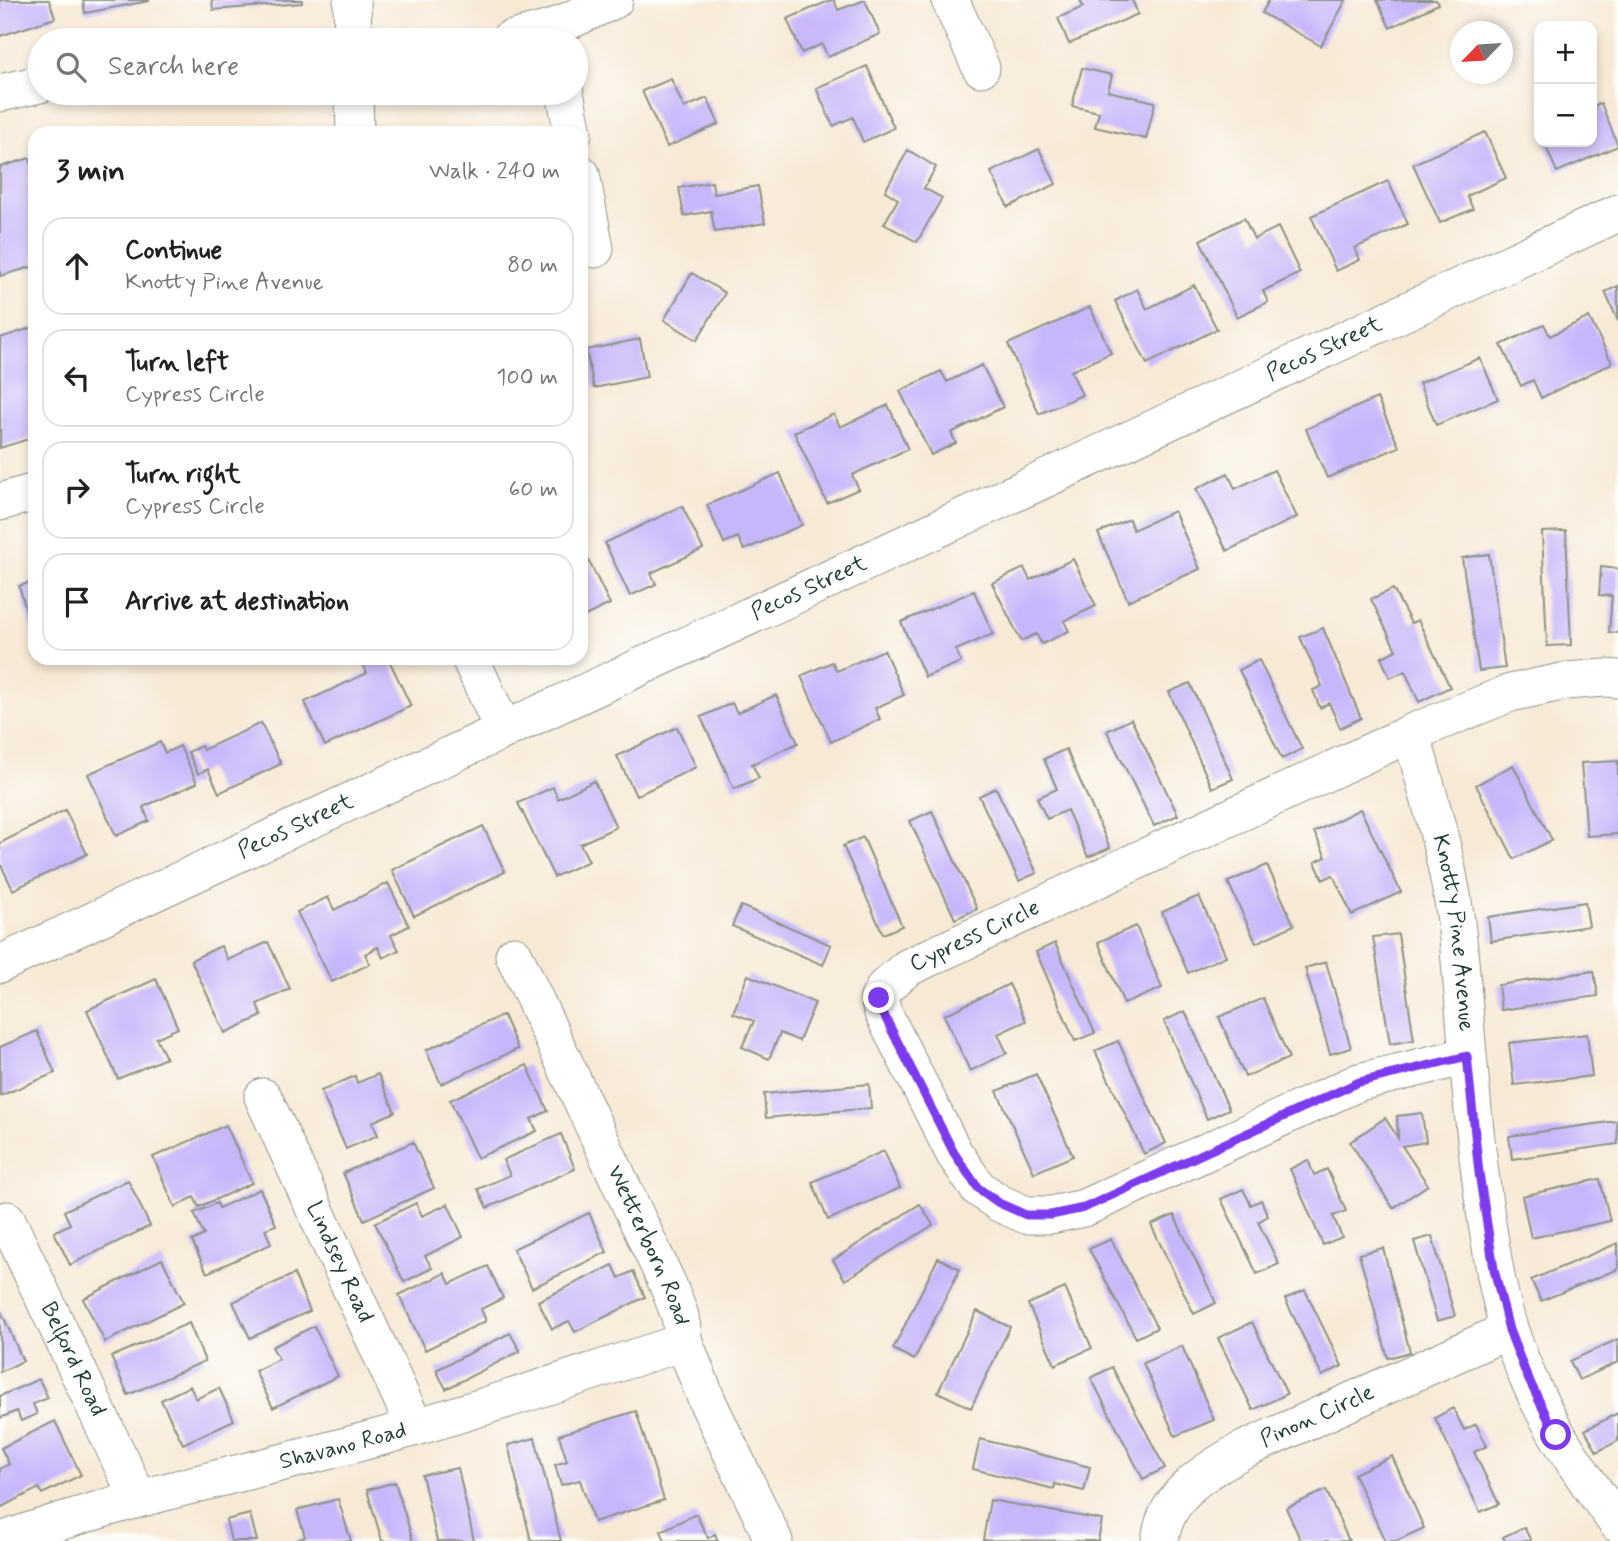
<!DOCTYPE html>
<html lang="en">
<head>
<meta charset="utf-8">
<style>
	body { margin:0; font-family:Mynerve,sans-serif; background:#f6f6f6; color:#222 }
	.controls { position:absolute; right:21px; top:21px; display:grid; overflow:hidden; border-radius:14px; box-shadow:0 4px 10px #0003 }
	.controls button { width:63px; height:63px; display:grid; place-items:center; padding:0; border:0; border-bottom:2px solid #e0e0e0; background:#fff; color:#222; font:35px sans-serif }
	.compass { position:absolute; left:1450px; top:21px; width:63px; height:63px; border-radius:50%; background:#fff; box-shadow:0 4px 10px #0003; rotate:245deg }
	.stop { position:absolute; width:21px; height:21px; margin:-16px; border:5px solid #7c3aed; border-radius:50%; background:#fff }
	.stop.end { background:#7c3aed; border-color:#fff; box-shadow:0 2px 7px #0008 }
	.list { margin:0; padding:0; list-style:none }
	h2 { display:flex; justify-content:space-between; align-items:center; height:91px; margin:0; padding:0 28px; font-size:30px }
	h2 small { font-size:23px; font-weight:400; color:#767676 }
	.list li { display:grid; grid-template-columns:46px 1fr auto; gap:21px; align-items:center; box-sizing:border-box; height:98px; margin:0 14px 14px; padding:0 14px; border:2px solid #e0e0e0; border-radius:21px }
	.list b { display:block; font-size:26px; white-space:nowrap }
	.list p { margin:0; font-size:23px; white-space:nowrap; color:#767676 }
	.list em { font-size:23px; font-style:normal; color:#767676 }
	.icon { flex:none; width:38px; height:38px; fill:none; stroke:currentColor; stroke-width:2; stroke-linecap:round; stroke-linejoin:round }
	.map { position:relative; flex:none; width:1618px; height:1541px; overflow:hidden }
	.search { position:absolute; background:#fff; box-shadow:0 4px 10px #0003; left:28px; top:28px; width:560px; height:77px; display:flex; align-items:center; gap:18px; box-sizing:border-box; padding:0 24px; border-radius:38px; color:#767676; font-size:26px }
	.panel { position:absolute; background:#fff; box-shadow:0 4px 10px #0003; left:28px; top:126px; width:560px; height:539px; border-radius:21px }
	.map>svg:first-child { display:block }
	.building { fill:#c8b6fb }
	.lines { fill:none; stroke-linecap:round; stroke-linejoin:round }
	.minor-casing { stroke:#8c9385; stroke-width:39 }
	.minor { stroke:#fff; stroke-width:37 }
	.route { stroke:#7c3aed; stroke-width:9 }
	.labels { text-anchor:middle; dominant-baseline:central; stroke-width:5; stroke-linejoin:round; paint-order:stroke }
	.street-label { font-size:23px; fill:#1f3d34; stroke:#fdfcf7 }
</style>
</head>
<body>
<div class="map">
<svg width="1618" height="1541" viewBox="0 0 1618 1541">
	<rect width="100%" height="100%" fill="#fdfcf7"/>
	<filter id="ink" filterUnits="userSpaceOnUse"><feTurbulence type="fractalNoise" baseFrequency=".0143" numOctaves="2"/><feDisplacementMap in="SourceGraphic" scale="14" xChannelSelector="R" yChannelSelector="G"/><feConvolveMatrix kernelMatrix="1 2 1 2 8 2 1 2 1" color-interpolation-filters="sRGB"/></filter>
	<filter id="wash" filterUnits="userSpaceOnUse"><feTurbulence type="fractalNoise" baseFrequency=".00686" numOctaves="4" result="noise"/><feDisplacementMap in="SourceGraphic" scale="28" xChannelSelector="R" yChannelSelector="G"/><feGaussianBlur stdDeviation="1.57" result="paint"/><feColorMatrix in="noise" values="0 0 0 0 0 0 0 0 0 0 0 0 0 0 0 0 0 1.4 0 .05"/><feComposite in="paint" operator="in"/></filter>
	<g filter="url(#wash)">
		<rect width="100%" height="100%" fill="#f8e9d6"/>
		<g id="blocks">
			<path class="building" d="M0,0H49L55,18L0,36Z
				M83,0H149V1L85,13Z
				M212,0H302V3L213,10Z
				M831,0H834L838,10L865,0L880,34L828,57L822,44L802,53L787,19Z
				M1080,0H1132L1138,14L1069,44L1058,18L1083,7Z
				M1269,0H1346L1321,46L1262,13Z
				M1377,0H1436L1438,4L1390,28Z
				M867,66L894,128L863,142L853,117L833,126L816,88Z
				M1082,68L1112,75L1108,91L1155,102L1146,139L1095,127L1099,112L1072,106Z
				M671,79L684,108L707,98L719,124L667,147L642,91Z
				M1601,103L1618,146L1557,172L1544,142H1592V107Z
				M1485,132L1506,178L1467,196L1473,209L1440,223L1413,164Z
				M1039,149L1056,184L1008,207L991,172Z
				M908,150L936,167L924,188L942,198L917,242L884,224L898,199L885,191Z
				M30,158L35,176V266L0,276V167Z
				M1388,181L1408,224L1355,248L1360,260L1336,271L1311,216Z
				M712,182L714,194L758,186L765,223L715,232L711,211L684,216L679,188Z
				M1244,218L1254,239L1278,227L1300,273L1263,291L1268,302L1237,317L1200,240Z
				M692,273L725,293L697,340L664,320Z
				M1194,285L1217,329L1147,364L1115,301L1137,289L1147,309Z
				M1618,286V321L1605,292Z
				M1090,307L1111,353L1071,371L1082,395L1039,414L1008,344Z
				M1589,317L1612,363L1541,398L1533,380L1521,386L1501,345L1544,324L1550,336Z
				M34,327L35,437L0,448V338Z
				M640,339L647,377L594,388L586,350Z
				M1480,358L1498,399L1436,425L1419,383Z
				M982,365L1003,407L951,433L956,443L931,455L900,391L941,371L947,382Z
				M1377,398L1399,447L1327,478L1306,429Z
				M888,405L908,449L852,475L859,489L827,503L794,432L834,414L840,427Z
				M1274,470L1297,517L1227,551L1196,489L1228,473L1235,489Z
				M780,473L802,525L744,550L738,537L724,543L707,505Z
				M682,506L703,549L651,573L656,584L630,596L605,543Z
				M1174,511L1200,569L1128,601L1098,533L1129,519L1133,530Z
				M1566,531L1571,645L1547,646L1542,532Z
				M581,545L610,604L581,618Z
				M1489,554L1505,668L1479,671L1462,558Z
				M1073,559L1096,606L1064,621L1069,631L1042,644L1036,634L1021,641L992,583L1024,568L1030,580Z
				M1601,567L1618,569V633L1609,632L1612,596L1599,595Z
				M35,581V637H34L19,586Z
				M1393,589L1411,623L1418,620L1450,687L1419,702L1405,671L1390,678L1381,658L1396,650L1371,599Z
				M974,591L993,634L956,650L961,662L925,677L901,622Z
				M1323,628L1361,718L1340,728L1329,703L1320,708L1313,690L1322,686L1300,637Z
				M884,650L904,695L875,708L880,719L831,742L801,676L832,662L837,671Z
				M359,658H388L411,706L325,746L305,702L367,673Z
				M1259,660L1302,749L1282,759L1239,670Z
				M1190,683L1233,779L1212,788L1169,692Z
				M776,695L798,743L752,764L759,778L734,789L701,717L732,703L737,713Z
				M1131,719L1178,815L1154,826L1107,731Z
				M261,723L281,764L219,793L208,769L198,774L188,752L201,746L203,750Z
				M677,727L696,767L636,796L617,756Z
				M160,742L165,753L180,746L197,783L143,807L149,821L116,836L88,774Z
				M1066,749L1110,848L1088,857L1067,810L1047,819L1037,798L1057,789L1044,759Z
				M1618,761V834L1587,836L1581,763Z
				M1513,765L1552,840L1514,859L1476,785Z
				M594,781L616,827L580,844L589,861L554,877L518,803L553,787L558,799Z
				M996,788L1037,873L1019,881L979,796Z
				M1360,809L1401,892L1352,915L1333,875L1323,880L1315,862L1326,857L1314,832Z
				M65,810L87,854L13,890L0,863V843Z
				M932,811L977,909L955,919L910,821Z
				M483,826L505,872L414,916L392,870Z
				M863,837L902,926L883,934L843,846Z
				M1267,865L1294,925L1256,943L1228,882Z
				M388,883L409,926L391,935L399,950L383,958L378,947L365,954L370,964L332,982L297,912L328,897L334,910Z
				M1199,896L1226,956L1188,973L1162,912Z
				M1585,902L1589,926L1491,941L1488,917Z
				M741,906L831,945L823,965L732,926Z
				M1136,926L1162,988L1124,1004L1098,942Z
				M1398,934L1414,1040L1390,1044L1373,937Z
				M268,942L290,989L257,1004L262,1016L225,1033L191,960L221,946L228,960Z
				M1055,943L1095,1033L1075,1041L1036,952Z
				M1326,962L1351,1048L1330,1054L1305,968Z
				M1594,971L1598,996L1501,1010L1498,985Z
				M748,975L815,1003L799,1041L780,1033L769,1059L742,1047L754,1021L733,1013Z
				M156,979L178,1028L156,1038L166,1058L118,1079L87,1010Z
				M1009,984L1026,1021L998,1034L1007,1053L970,1071L944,1015Z
				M1263,998L1289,1058L1245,1077L1219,1017Z
				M1185,1011L1229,1109L1207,1119L1164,1021Z
				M503,1015L518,1049L441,1084L426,1050Z
				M37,1031L55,1073L0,1096V1047Z
				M1587,1034L1592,1076L1514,1085L1509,1043Z
				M1118,1041L1166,1143L1144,1154L1095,1051Z
				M527,1065L548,1111L531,1119L537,1131L477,1158L450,1100Z
				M378,1074L395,1112L372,1122L378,1135L346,1149L321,1091L355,1076L357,1083Z
				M1036,1074L1073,1156L1034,1173L997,1091Z
				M869,1084L871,1108L766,1118L764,1094Z
				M1422,1113L1426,1142L1402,1146L1428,1185L1393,1208L1350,1142L1385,1118L1398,1138L1397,1116Z
				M1617,1121L1618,1144L1512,1159L1509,1136Z
				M226,1125L252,1183L199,1207L194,1197L175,1207L153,1157Z
				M561,1134L575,1169L487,1208L478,1189L510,1175L503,1160Z
				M413,1142L434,1188L364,1220L343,1173Z
				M884,1151L900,1188L828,1220L812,1182Z
				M1308,1160L1314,1175L1327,1169L1346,1211L1333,1216L1342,1237L1323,1245L1290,1169Z
				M1600,1179L1610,1221L1531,1238L1522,1196Z
				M128,1180L150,1226L70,1265L54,1232L70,1224L64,1211Z
				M260,1189L276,1225L265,1229L271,1244L207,1273L192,1241L204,1235L194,1213L217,1203L219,1208Z
				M1243,1189L1251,1205L1261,1200L1268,1216L1258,1222L1279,1264L1257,1274L1221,1199Z
				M416,1203L422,1216L448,1204L463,1237L425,1256L432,1268L404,1282L375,1223Z
				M920,1204L933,1225L845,1280L833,1260Z
				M589,1213L607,1252L532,1288L513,1249Z
				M1174,1215L1216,1303L1194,1314L1151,1225Z
				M1432,1236L1455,1316L1437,1321L1414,1241Z
				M1111,1239L1157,1328L1136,1338L1089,1249Z
				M1618,1243V1269L1541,1301L1531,1280Z
				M1383,1248L1410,1352L1388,1358L1359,1254Z
				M938,1258L960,1269L914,1360L893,1349Z
				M162,1259L184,1303L105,1342L83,1299Z
				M613,1265L619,1278L633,1271L645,1297L575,1332L569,1321L552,1329L538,1301Z
				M488,1266L503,1298L481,1309L486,1321L425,1350L399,1295L445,1273L450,1284Z
				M294,1274L310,1311L250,1338L233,1302Z
				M1065,1288L1092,1348L1055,1365L1028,1304Z
				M1305,1290L1342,1366L1322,1376L1285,1299Z
				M0,1309L23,1361L0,1372Z
				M977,1311L1010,1327L971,1408L938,1392Z
				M1252,1322L1287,1394L1253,1410L1218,1338Z
				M189,1323L205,1361L128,1395L111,1357Z
				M314,1326L338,1376L273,1408L255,1371L279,1359L272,1347Z
				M510,1333L520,1351L446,1389L436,1370Z
				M1618,1339V1362L1579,1380L1570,1361Z
				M1182,1346L1214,1420L1175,1436L1143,1363Z
				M1112,1367L1165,1468L1143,1479L1091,1378Z
				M39,1379L48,1398L33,1404L37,1414L21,1421L17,1411L0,1418V1396Z
				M190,1386L196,1399L219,1388L234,1420L183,1444L161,1400Z
				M1453,1408L1464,1430L1476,1424L1487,1446L1474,1452L1499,1504L1480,1512L1435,1418Z
				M636,1411L664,1500L594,1522L580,1480L561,1485L555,1465L567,1461L559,1435Z
				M1618,1413V1441L1597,1452L1585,1430Z
				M55,1421L81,1475L42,1494L39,1488L2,1507L0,1503V1469L9,1464L1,1448Z
				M535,1438L561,1541H531L508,1445Z
				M980,1439L1090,1467L1084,1491L1055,1484L1054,1489L973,1469Z
				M1392,1456L1424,1528L1396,1541H1385L1354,1474Z
				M458,1468L474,1541H437L422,1475Z
				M395,1482L413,1541H382L367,1490Z
				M1326,1490L1349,1541H1301L1286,1508Z
				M338,1499L351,1541H294L305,1537L297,1510Z
				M990,1500L1102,1520L1098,1541L983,1540Z
				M250,1514L257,1541H231L226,1520Z
				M696,1514L708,1538L715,1534L718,1541H665L661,1531Z
				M1524,1527L1531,1541H1505L1503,1537Z"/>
		</g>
	</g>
	<g filter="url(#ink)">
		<use href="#blocks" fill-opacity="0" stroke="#8c9385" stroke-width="2"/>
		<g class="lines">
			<defs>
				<g id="minor">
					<path d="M352,0L353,40"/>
					<path d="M950,0L981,68"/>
					<path d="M509,40L553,28L614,0"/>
					<path d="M0,93L40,84"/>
					<path d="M354,93L355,133"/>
					<path d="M565,93L573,133"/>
					<path d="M581,174L595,249"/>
					<path d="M0,502L35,492"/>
					<path d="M470,658L503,729"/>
					<path id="s1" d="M1411,733C1430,801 1451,868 1458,939C1467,1033 1472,1129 1487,1223C1493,1259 1498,1296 1510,1331C1534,1405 1572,1462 1618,1524"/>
					<path id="s2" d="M514,955L668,1285L680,1316L684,1342L708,1403L774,1541"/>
					<path id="s3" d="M0,964L1618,213"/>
					<path id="s4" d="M1467,1056L1359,1082L1084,1208L1051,1215H1026L999,1203L978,1188L954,1153L883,1013L879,998L885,987L907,968L1411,733L1510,693L1566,681L1605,678L1618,679"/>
					<path id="s5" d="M263,1097L415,1427"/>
					<path id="s6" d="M7,1220L138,1498"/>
					<path id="s7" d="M1,1541C137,1493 278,1467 416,1427C506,1401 595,1370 684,1342"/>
					<path id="s8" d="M1160,1541C1165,1495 1205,1471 1241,1451L1509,1330"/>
				</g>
			</defs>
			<use href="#minor" class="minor-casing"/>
			<use href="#minor" class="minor"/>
		</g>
	</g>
	<g class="lines" filter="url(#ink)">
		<path class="route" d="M879,998L883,1013L954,1153L978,1188L999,1203L1026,1215H1051L1084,1208L1359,1082L1467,1056L1479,1173L1494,1269L1509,1330L1527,1376L1556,1435"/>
	</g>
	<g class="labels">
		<g class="street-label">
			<text stroke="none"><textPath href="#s3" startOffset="1460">Pecos Street</textPath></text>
			<text stroke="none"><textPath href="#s3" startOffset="892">Pecos Street</textPath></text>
			<text stroke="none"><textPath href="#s3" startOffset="326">Pecos Street</textPath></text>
			<text stroke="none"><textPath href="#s1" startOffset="205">Knotty Pine Avenue</textPath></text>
			<text stroke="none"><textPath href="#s4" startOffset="859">Cypress Circle</textPath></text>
			<text stroke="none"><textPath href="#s2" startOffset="320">Wetterborn Road</textPath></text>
			<text stroke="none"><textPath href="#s5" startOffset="182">Lindsey Road</textPath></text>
			<text stroke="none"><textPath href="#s6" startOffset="154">Belford Road</textPath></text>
			<text stroke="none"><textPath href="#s8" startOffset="210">Pinon Circle</textPath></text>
			<text stroke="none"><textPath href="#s7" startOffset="355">Shavano Road</textPath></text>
		</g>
	</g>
</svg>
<div class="controls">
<button>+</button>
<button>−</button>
</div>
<svg class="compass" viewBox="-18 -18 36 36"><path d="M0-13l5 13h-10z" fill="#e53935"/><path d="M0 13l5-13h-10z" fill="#767676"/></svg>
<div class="stop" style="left:1556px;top:1435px"></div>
<div class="stop end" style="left:879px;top:998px"></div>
<div class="search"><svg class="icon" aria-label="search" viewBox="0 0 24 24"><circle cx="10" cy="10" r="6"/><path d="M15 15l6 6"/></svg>Search here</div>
<section class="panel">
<h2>3 min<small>Walk · 240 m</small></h2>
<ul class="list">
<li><svg class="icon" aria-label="ahead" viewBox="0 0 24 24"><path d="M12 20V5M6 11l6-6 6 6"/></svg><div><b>Continue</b><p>Knotty Pine Avenue</p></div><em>80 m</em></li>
<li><svg class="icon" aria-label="left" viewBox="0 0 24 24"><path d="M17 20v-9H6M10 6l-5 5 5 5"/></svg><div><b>Turn left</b><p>Cypress Circle</p></div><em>100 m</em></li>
<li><svg class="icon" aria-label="right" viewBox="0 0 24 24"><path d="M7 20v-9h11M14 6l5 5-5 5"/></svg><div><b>Turn right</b><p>Cypress Circle</p></div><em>60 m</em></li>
<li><svg class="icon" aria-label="arrive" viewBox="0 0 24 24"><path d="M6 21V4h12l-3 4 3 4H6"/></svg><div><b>Arrive at destination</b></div></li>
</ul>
</section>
</div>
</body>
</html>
